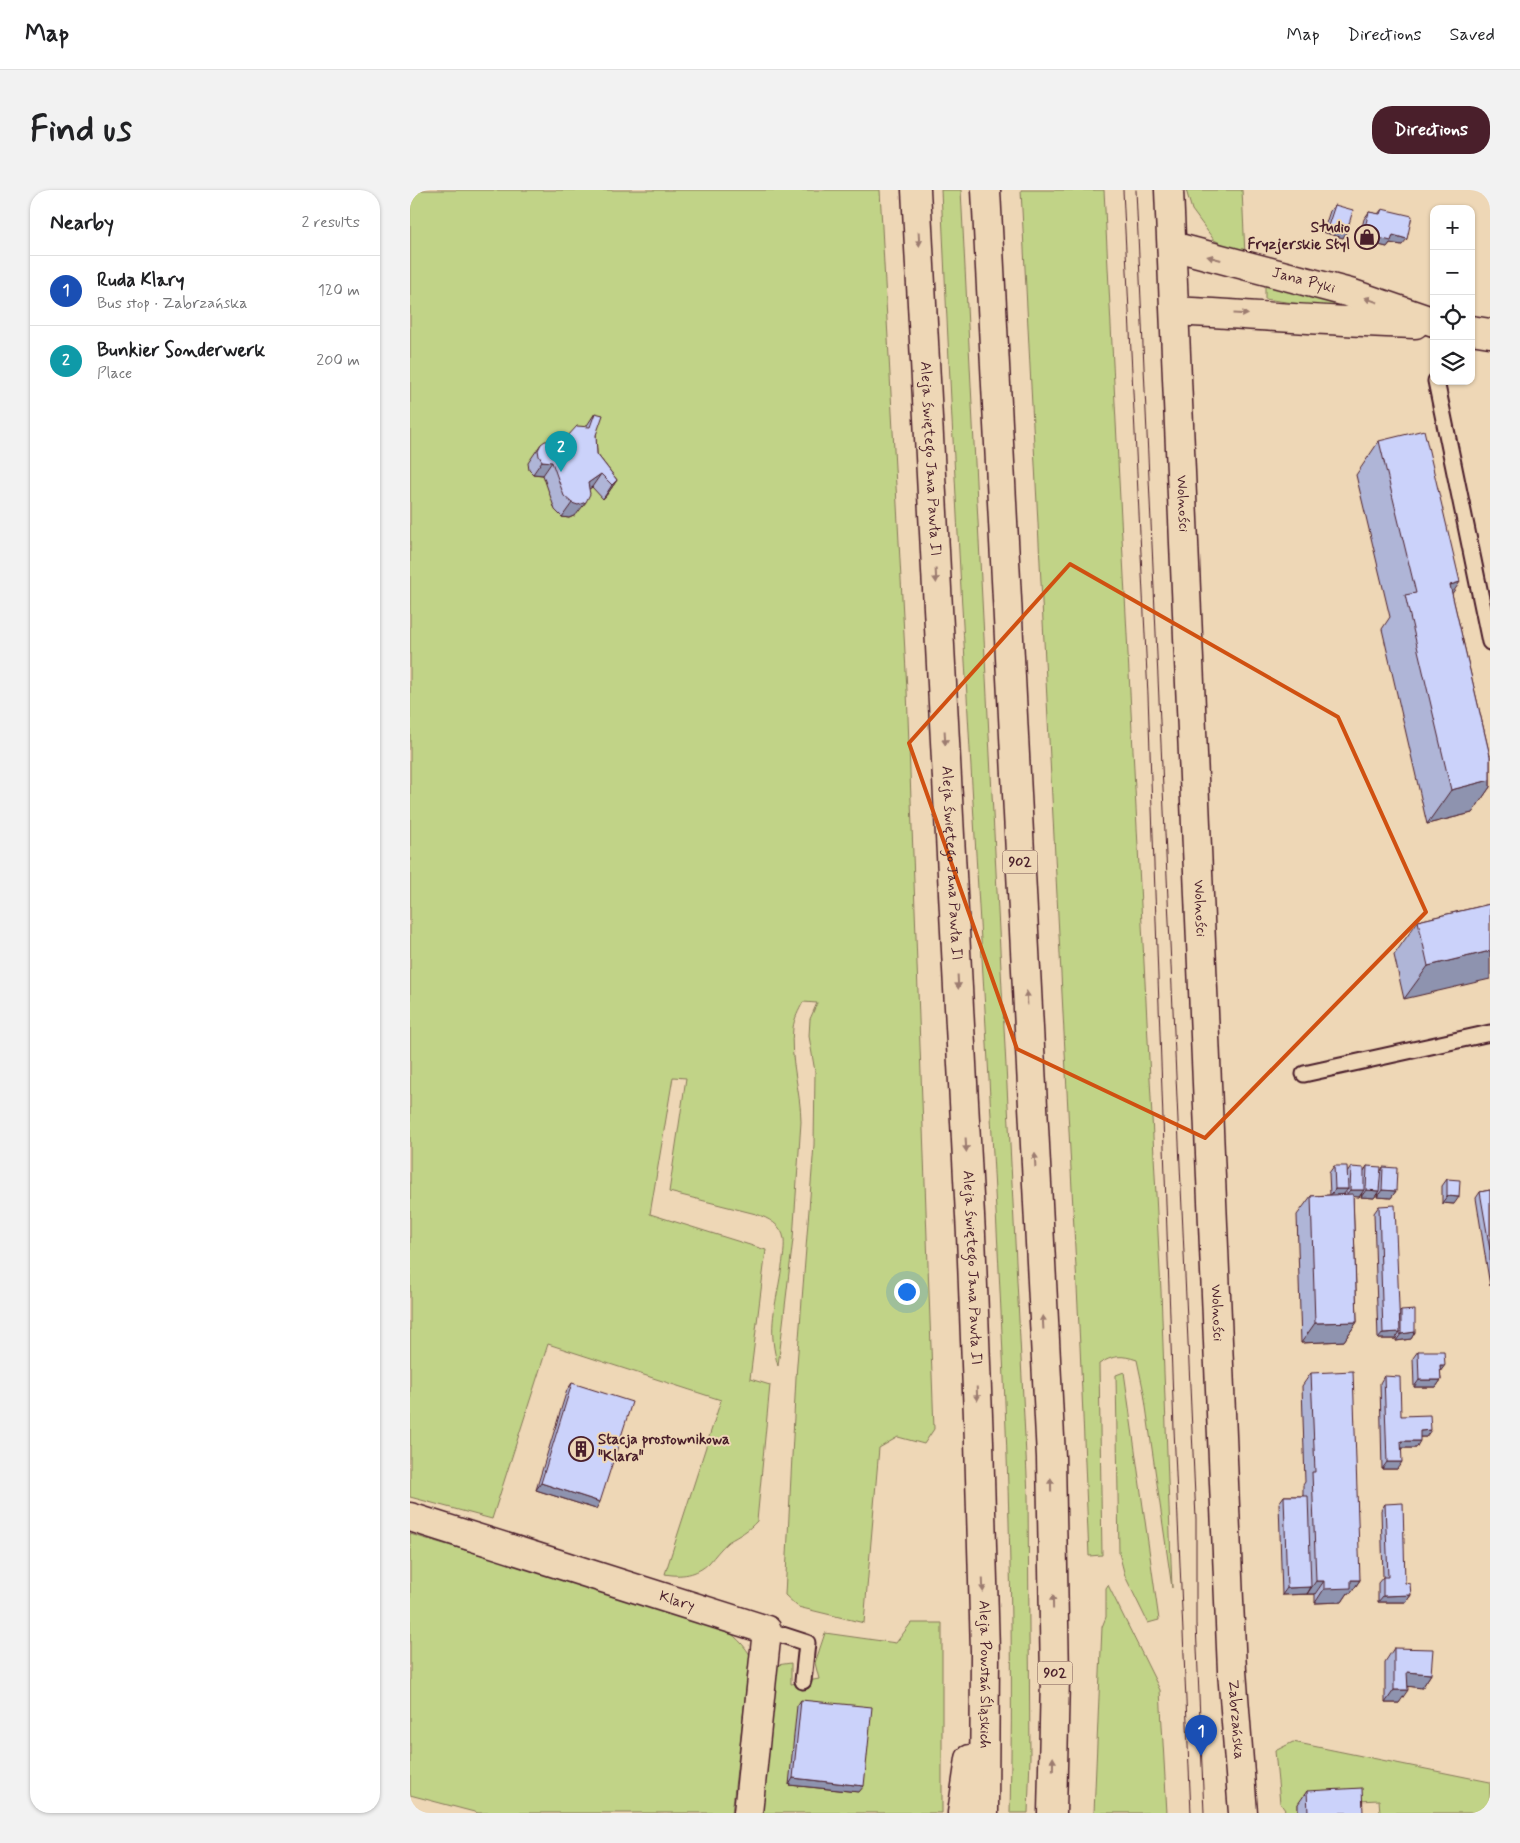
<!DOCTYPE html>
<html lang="en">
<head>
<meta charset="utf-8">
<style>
	body { margin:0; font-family:Mynerve,sans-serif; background:#f2f2f2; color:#202124 }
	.controls { position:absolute; right:15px; top:15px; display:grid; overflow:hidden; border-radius:10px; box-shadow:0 1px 4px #0004 }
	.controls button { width:45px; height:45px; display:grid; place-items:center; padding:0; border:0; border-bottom:1px solid #e0e0e0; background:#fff; color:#202124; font:25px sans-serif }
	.you { position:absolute; left:496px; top:1101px; width:18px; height:18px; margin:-12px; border:4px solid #fff; border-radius:50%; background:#1a73e8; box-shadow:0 0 0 8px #1a73e833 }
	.badge { display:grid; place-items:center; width:32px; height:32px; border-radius:50%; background:#4a1f2b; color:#fff; font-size:16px; font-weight:700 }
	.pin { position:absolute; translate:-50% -41px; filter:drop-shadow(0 1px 2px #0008) }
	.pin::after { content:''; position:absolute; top:26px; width:18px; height:15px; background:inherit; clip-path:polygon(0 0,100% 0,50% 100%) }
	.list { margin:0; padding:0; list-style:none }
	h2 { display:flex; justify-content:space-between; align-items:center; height:65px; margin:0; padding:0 20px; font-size:21px }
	h2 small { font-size:16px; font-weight:400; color:#757577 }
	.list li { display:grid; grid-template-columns:32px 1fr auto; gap:15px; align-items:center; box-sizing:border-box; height:70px; padding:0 20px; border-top:1px solid #e0e0e0 }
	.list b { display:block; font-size:19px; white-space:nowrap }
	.list p { margin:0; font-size:16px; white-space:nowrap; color:#757577 }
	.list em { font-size:16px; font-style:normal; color:#757577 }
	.icon { flex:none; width:28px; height:28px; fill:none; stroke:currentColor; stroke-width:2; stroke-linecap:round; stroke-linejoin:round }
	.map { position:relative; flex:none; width:1080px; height:1623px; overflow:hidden; border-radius:20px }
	header { display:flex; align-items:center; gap:30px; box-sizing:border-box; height:70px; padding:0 25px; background:#fff; border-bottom:1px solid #e0e0e0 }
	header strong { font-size:24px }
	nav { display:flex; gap:28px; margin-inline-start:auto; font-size:18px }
	.intro { display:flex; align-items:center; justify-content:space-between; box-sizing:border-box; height:120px; padding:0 30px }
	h1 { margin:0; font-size:35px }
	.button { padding:12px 22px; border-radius:20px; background:#4a1f2b; color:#fff; font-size:18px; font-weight:700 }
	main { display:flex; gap:30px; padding:0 30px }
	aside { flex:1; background:#fff; border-radius:20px; box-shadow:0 1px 4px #0004 }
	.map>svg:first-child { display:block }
	.green { fill:#c1d387; stroke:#867959 }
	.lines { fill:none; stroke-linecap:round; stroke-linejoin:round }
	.service-casing { stroke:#4a1f2b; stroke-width:19 }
	.minor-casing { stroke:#4a1f2b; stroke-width:31 }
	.tertiary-casing { stroke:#4a1f2b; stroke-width:31 }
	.primary-casing { stroke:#4a1f2b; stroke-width:31 }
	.service { stroke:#eed7b6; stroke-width:15 }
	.minor { stroke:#eed7b6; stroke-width:28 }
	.tertiary { stroke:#eed7b6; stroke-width:28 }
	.primary { stroke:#eed7b6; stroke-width:28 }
	.tram { stroke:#4a1f2b; stroke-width:1 }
	.wall { fill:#afb5d7; stroke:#4a1f2b }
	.shaded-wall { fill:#8e93af; stroke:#4a1f2b }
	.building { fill:#cbd2fa; stroke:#4a1f2b }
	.oneway { fill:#9c7b70 }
	.marked { fill:none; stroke:#d05011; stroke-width:4; stroke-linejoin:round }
	.labels { text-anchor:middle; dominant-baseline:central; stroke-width:4; stroke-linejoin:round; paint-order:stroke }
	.shield { fill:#eed7b6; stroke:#7b5655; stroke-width:1 }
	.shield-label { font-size:14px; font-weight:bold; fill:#4a1f2b }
	.poi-label { font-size:15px; font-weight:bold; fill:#4a1f2b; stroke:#eed7b6; text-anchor:end }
	.street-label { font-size:15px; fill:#4a1f2b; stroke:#eed7b6 }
</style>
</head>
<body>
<header>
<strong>Map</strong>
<nav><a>Map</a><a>Directions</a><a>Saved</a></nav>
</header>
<div class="intro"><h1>Find us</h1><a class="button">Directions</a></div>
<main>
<aside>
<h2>Nearby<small>2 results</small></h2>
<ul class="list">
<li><span class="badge" style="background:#1a4fb4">1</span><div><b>Ruda Klary</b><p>Bus stop · Zabrzańska</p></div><em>120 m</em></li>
<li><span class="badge" style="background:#0f9aa8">2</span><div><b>Bunkier Sonderwerk</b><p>Place</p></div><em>200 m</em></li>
</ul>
</aside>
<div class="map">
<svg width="1080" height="1623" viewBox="0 0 1080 1623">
	<rect width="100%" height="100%" fill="#eed7b6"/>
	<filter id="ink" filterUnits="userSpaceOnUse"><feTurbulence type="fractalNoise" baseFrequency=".02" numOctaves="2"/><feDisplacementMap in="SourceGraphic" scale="10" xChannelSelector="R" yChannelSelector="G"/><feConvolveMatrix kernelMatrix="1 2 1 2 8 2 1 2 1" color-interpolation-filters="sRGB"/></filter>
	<g filter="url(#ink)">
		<path class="green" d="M0,0H470L497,500L524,1239L514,1254L488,1247L469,1258L454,1433L388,1417L375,1405L386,1187L404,955L405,882L399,846L400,829L407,813L393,812C389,820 384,829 383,838C379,869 391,901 391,932L383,1049L368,1176C358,1141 364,1122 370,1088C372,1076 375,1061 374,1049C372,1035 358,1028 346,1024L259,1002L276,888L263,887L240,1024L356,1060L340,1189L360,1195L347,1331C338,1341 330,1345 318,1352C311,1358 305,1366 299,1373C287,1385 271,1387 255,1384L311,1210L138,1154L82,1329L0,1307Z
			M531,0H551L618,1305L620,1567L618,1623H600C606,1378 592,1133 579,889C562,593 544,296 531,0Z
			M611,0H694L751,1101L762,1398L734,1203L727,1170C712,1165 703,1165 689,1174L692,1365L679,1366L670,1156Z
			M776,0H832L835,65L804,50L782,20Z
			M855,94L961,120V124L855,109Z
			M714,1182L749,1430L738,1433L715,1386L709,1363L706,1185Z
			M0,1344L305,1433C319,1441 331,1450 340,1465L322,1623H68L0,1605Z
			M698,1395L750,1500L757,1623H684L692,1437L696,1427V1398Z
			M501,1433H532V1623H352L367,1475L381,1473V1494L409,1489L405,1473L415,1443L486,1453Z
			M883,1552L1080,1592V1623H970L969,1610L888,1614V1623H875V1620L870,1613L865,1561Z"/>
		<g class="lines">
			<defs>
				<path id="service" d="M1026,191L1080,452
					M894,884L1080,843
					M357,1440L397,1453L393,1491"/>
				<g id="minor">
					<path id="s1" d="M0,1327L357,1440L338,1623"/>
				</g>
				<g id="tertiary">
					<path id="s2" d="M759,0L822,1481L833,1623"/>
					<path id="s3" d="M762,56L940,103L1024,132"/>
					<path d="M765,121C845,125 925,132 1005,134"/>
					<path d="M1061,140L1080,143"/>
				</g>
				<g id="primary">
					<path id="s4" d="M506,0L561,1045L569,1252L575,1461L574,1623"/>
					<path d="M576,0L641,1267L645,1488L642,1623"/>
					<path d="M552,1623L560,1569"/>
				</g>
			</defs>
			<use href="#service" class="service-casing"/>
			<use href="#minor" class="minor-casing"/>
			<use href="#tertiary" class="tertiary-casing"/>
			<use href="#primary" class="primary-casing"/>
			<use href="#service" class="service"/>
			<use href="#minor" class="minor"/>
			<use href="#tertiary" class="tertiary"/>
			<use href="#primary" class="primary"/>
			<path class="tram" d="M713,0L738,505L764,1239L781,1623
				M726,0L786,1329V1434L794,1623"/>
		</g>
		<path class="wall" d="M925,15L937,41L933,48L913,42L920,21Z
			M972,19L992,55L980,53L977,57L949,50L954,29L959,22L968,24Z
			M185,223L187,264L207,290L198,303L193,309L182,297L179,299L166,325L159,328L152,327L145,320L133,285L123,284L119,280L118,273L131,254H146L176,237Z
			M969,251L1042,404L1080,566V597L1062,623L1017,634L972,439L980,427L946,285Z
			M1080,714L994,809L984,765L1008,731Z
			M924,976L937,983L941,977L954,981L957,976L971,981L973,977L986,1001L981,1008L967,1007L968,1003L964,1008L951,1007L952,1003L949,1007L943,1006L947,1132L934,1151L891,1153L887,1025L901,1006L920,1005L919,983Z
			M1037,989L1044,1014L1032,1013V996Z
			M1080,1000V1096L1066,1008L1070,1002Z
			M969,1016L989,1123L991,1121L1005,1142L1001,1149L986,1151V1147L985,1149H968L964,1023Z
			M1008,1161L1035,1175L1030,1181L1031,1190L1026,1197H1004L1003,1168Z
			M901,1183L950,1390L941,1403H938L932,1412L905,1413V1404L872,1405L869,1313L874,1306H893V1295L895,1292L892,1196Z
			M974,1186L991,1226L1016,1247H1010L1006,1258H991L987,1279H972L970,1193Z
			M162,1193L186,1319L126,1300L157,1200Z
			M975,1314L995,1393L1001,1405L996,1412H968V1393L973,1387L971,1320Z
			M984,1458L1021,1484L1012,1498L998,1496L989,1513H975V1472Z
			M391,1510L449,1602L379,1595L387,1516Z
			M897,1601L953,1623H888V1614Z"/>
		<path class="shaded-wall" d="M918,36L937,41L933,48L913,42Z
			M953,44L983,45L997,49L992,55L980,53L977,57L949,50Z
			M132,271L142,272L133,285L123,284Z
			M191,284L182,297L169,306L178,293Z
			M207,290L198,303L193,309L202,295Z
			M176,312L166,325L159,328L152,327L162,313Z
			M1050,392L1027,426L1040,395Z
			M1080,590V597L1062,623L1017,634L1041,600Z
			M1080,761V789L994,809L1018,776Z
			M925,999H938L933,1005L920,1006Z
			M940,1000H954L949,1007L935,1006Z
			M956,1000L969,1001L964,1008L951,1007Z
			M972,1000L986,1001L981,1008L967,1007Z
			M1037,1006L1049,1007L1044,1014L1032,1013Z
			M947,1132L934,1151L891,1153L905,1133Z
			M990,1142L985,1149H968L973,1143Z
			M1005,1142L1001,1149L986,1151L991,1144Z
			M1030,1175H1035L1030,1182Z
			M1009,1190H1031L1026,1197H1004Z
			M1021,1240L1016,1247H1005L1010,1241Z
			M991,1251H1010L1006,1258H987Z
			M977,1272H992L987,1279H972Z
			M131,1293L190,1312L186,1319L126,1300Z
			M941,1390H950L941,1403H938L932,1412L905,1413L914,1399Z
			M906,1391H914L905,1404H897Z
			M901,1397L897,1404L872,1405L877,1398Z
			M1001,1405L996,1412H968L973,1406Z
			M997,1482L1021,1484L1012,1498L988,1495Z
			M984,1500H998L989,1513H975Z
			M383,1588L454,1596L449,1602L379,1595Z"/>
		<path class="building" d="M925,15L943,20L937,41L918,36Z
			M972,19L1002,26L997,49L983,45L981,51L953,44L959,22L970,24Z
			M185,223L193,225L186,245L187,264L207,290L202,295L191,284L178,293L180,304L176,312L168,315L162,313L154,306L142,272L132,271L129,266L128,260L131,254L135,251H141L146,254L157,247L167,236L180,237Z
			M1014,240L1050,392L1040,395L1080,566V590L1041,600L995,405L1006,403L969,251Z
			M1080,714V761L1018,776L1008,731Z
			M924,976H937L938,999H925Z
			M957,976L971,977L969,1001L956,1000Z
			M941,977L954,978V1000H940Z
			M973,977L987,978L986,1001L972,1000Z
			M1037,989L1050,990L1049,1007L1037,1006Z
			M1080,1000V1060L1070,1002Z
			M943,1004L947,1132L905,1133L901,1006Z
			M985,1015L990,1142L973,1143L969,1016Z
			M1005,1120V1142L991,1144V1121Z
			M1008,1161H1034L1035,1175H1030L1031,1190H1009Z
			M943,1181L950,1390H941V1398L914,1399V1391H906L902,1282H905L901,1183Z
			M974,1186L990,1187L991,1226L1020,1225L1021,1240L1010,1241V1251H991L992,1272H977Z
			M162,1193L222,1212L190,1312L131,1293Z
			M874,1306H898L901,1397L877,1398Z
			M993,1313L995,1393L1000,1394L1001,1405L973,1406V1387H978L975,1314Z
			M984,1458L1023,1459L1021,1484L997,1482L998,1500H984Z
			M391,1510L462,1517L454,1596L383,1588Z
			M952,1598L953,1623H898L897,1601Z"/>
		<defs><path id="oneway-solid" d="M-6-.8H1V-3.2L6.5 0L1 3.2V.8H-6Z" transform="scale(1.25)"/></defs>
		<g class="oneway">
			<use href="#oneway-solid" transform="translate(509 49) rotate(87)"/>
			<use href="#oneway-solid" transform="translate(804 68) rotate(-165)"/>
			<use href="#oneway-solid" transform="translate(961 110) rotate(-161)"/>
			<use href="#oneway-solid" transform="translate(831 124) rotate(3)"/>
			<use href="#oneway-solid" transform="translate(526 386) rotate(87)"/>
			<use href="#oneway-solid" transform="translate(535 548) rotate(87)"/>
			<use href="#oneway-solid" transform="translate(548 792) rotate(87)"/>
			<use href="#oneway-solid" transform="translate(617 808) rotate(-93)"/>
			<use href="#oneway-solid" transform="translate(556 955) rotate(87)"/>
			<use href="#oneway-solid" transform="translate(625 970) rotate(-93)"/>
			<use href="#oneway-solid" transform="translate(633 1132) rotate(-93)"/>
			<use href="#oneway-solid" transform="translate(567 1204) rotate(88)"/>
			<use href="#oneway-solid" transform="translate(641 1295) rotate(-91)"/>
			<use href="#oneway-solid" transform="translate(573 1395) rotate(88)"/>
			<use href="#oneway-solid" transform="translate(643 1412) rotate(-91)"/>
			<use href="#oneway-solid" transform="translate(643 1574) rotate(-89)"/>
		</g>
	</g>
	<path class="marked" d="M660,374L928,527L1016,722L795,948L607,859L499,553Z"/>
	<defs>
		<symbol id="shop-ring" viewBox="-11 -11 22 22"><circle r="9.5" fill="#eed7b6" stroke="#4a1f2b" stroke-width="1.5"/><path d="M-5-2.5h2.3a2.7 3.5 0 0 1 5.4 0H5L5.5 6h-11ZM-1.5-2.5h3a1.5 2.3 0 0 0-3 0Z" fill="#4a1f2b"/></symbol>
		<symbol id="building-ring" viewBox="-11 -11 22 22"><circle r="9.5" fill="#eed7b6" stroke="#4a1f2b" stroke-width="1.5"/><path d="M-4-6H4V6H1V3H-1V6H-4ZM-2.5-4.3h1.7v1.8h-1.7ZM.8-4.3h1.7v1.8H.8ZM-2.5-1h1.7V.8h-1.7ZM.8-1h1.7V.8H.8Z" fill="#4a1f2b"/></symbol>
	</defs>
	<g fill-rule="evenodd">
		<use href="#shop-ring" x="943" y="33" width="28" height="28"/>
		<use href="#building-ring" x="157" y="1245" width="28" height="28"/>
	</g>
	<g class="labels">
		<g class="shield">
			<rect x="592.5" y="660.5" width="35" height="23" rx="4"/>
			<rect x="627.5" y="1471.5" width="35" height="23" rx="4"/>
		</g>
		<g class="shield-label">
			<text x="610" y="672">902</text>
			<text x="645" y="1483">902</text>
		</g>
		<g class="poi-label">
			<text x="940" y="38">Studio<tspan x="940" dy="17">Fryzjerskie Styl</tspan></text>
			<text x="188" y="1250" text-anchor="start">Stacja prostownikowa<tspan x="188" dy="17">"Klara"</tspan></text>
		</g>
		<g class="street-label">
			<text stroke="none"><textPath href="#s3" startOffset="136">Jana Pyki</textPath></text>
			<text stroke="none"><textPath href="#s4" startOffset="269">Aleja świętego Jana Pawła II</textPath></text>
			<text stroke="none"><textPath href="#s2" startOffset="314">Wolności</textPath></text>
			<text stroke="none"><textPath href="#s4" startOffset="674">Aleja świętego Jana Pawła II</textPath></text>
			<text stroke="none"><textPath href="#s2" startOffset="719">Wolności</textPath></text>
			<text stroke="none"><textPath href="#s4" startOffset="1079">Aleja świętego Jana Pawła II</textPath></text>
			<text stroke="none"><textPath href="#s2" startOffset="1124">Wolności</textPath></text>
			<text stroke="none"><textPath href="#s1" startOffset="280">Klary</textPath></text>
			<text stroke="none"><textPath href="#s4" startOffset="1486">Aleja Powstań Śląskich</textPath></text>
			<text stroke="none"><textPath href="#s2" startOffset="1531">Zabrzańska</textPath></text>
		</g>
	</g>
</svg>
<div class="controls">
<button>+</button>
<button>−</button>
<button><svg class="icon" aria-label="locate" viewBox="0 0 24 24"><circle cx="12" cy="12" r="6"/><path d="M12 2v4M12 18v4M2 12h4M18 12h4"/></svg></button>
<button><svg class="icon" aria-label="layers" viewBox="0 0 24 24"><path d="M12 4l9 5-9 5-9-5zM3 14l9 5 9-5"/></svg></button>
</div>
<div class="you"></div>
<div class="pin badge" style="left:791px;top:1566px;background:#1a4fb4">1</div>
<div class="pin badge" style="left:151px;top:282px;background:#0f9aa8">2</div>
</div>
</main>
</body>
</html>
